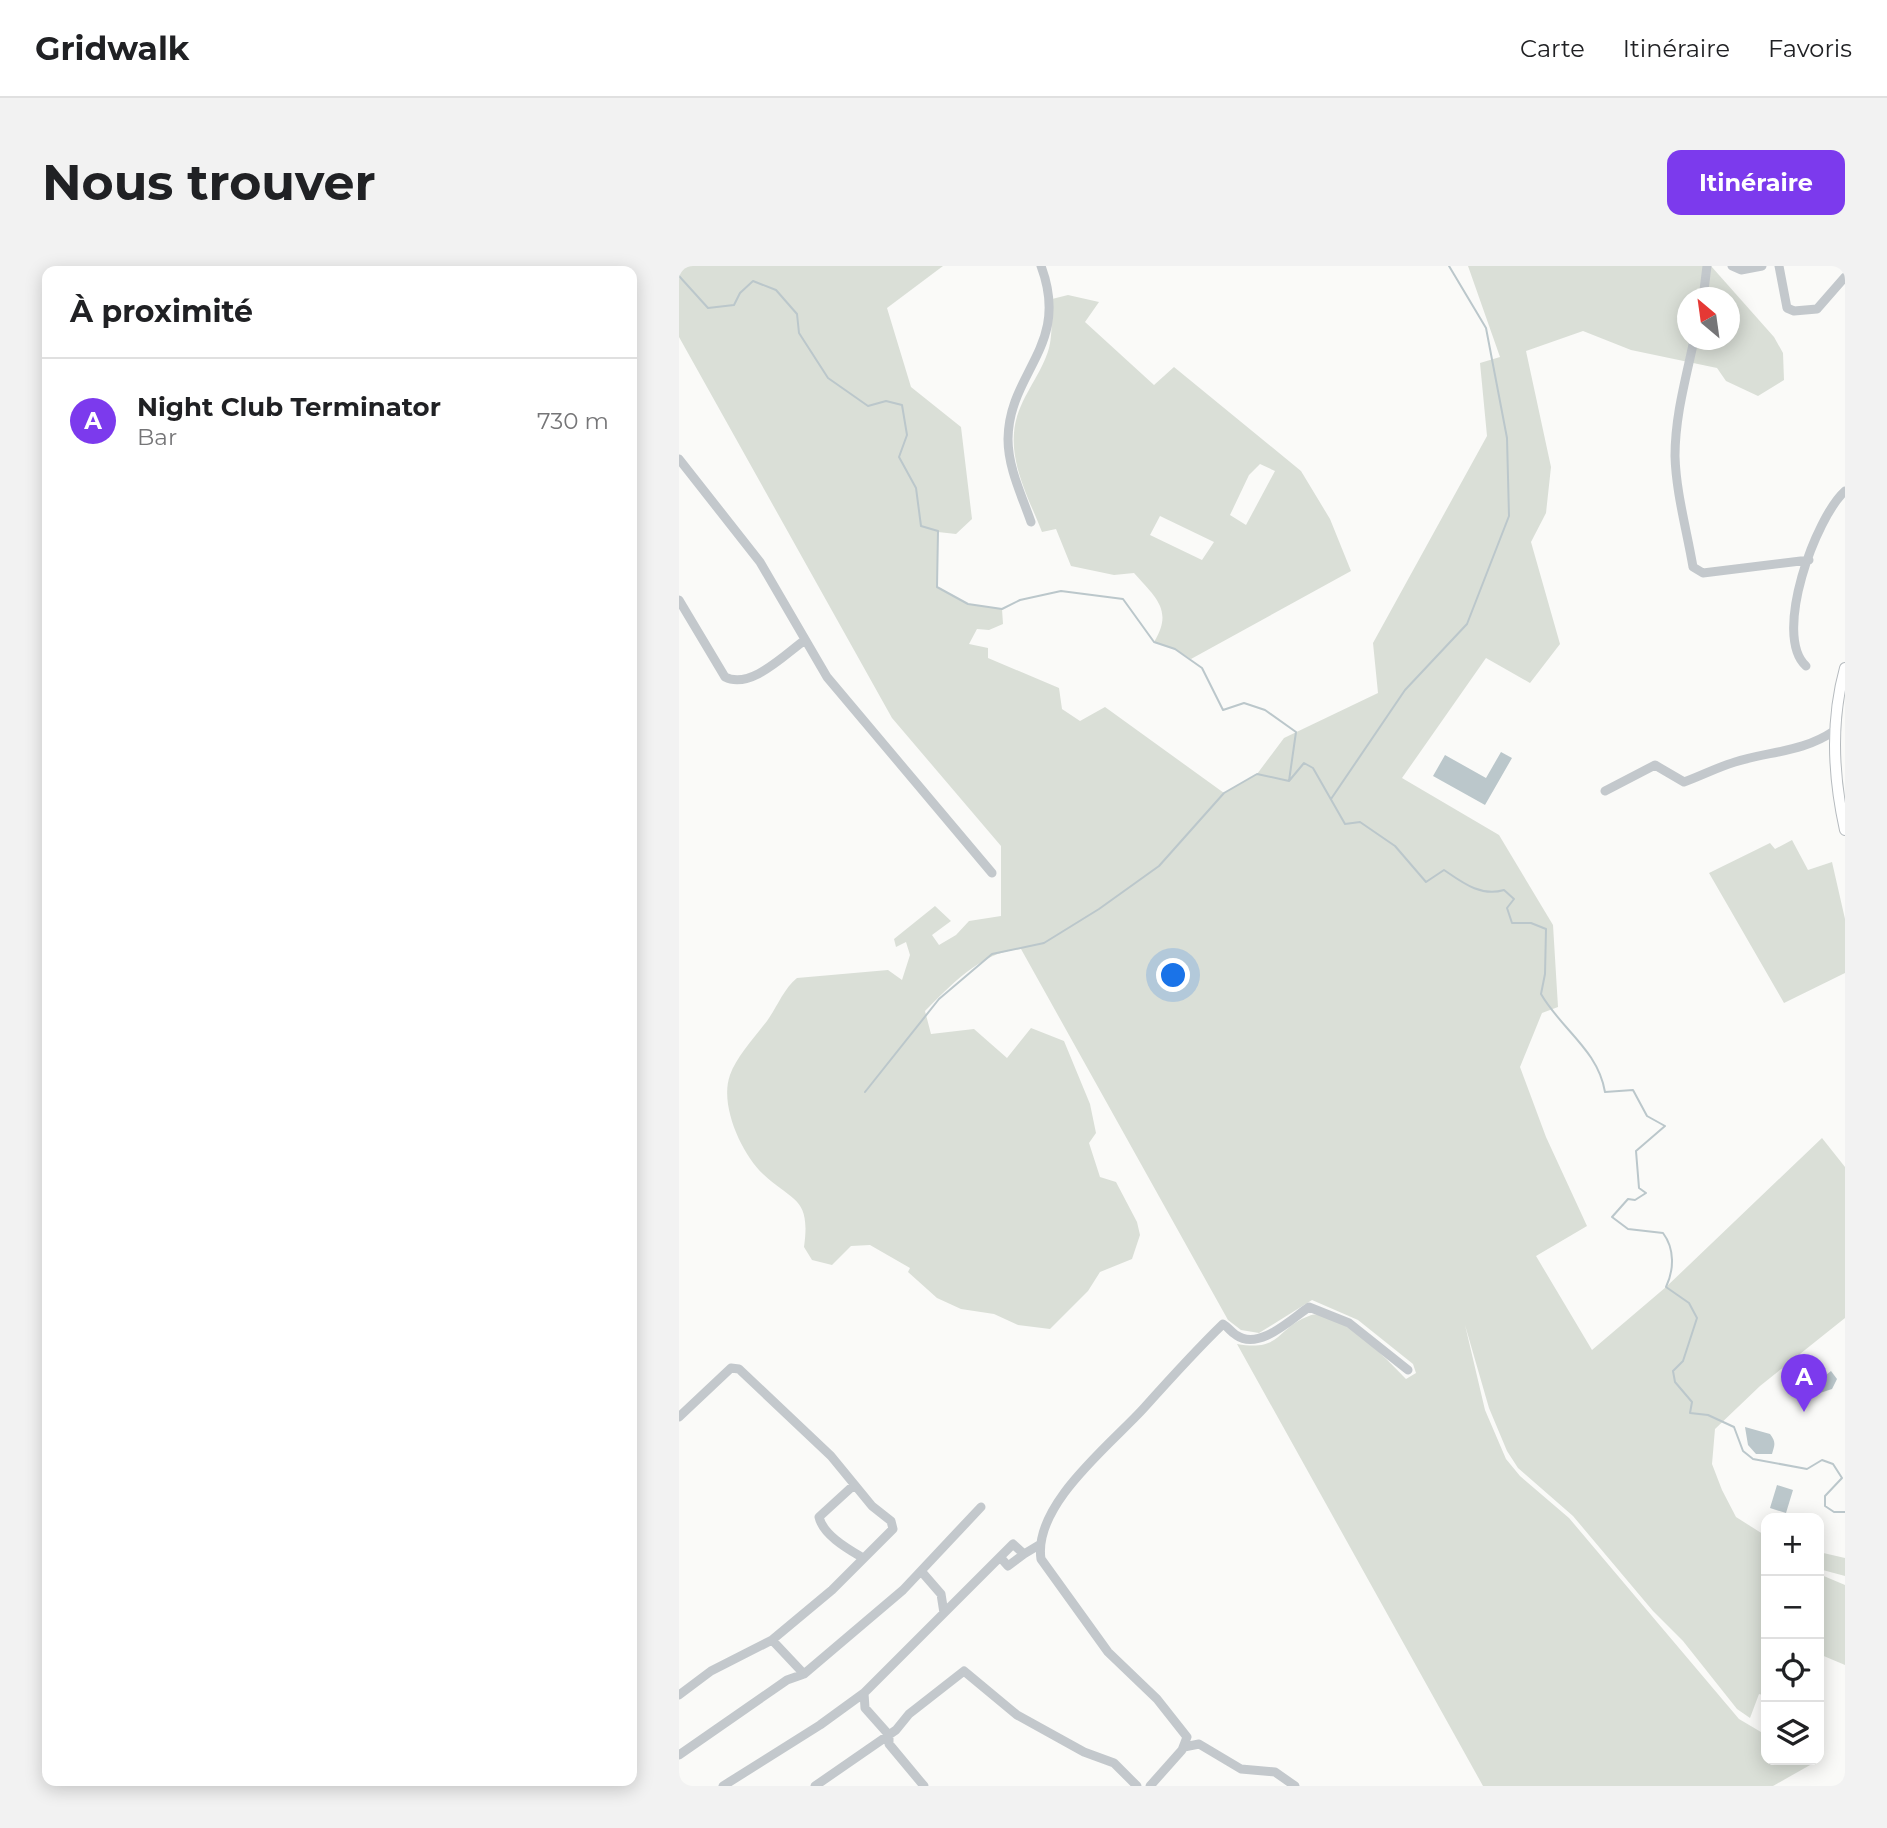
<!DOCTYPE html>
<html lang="fr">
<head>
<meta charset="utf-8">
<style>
	body { margin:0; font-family:Montserrat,sans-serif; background:#f2f2f2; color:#202124 }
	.controls { position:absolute; right:21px; bottom:21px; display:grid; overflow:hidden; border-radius:14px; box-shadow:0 4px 18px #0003 }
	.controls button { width:63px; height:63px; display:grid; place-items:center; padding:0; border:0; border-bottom:2px solid #e0e0e0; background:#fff; color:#202124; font:35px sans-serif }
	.compass { position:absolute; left:998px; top:21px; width:63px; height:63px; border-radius:50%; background:#fff; box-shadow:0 4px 18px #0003; rotate:331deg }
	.you { position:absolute; left:495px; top:710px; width:24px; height:24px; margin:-18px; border:5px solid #fff; border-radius:50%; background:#1a73e8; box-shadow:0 0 0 10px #1a73e833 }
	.badge { display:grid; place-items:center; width:46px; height:46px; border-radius:50%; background:#7c3aed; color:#fff; font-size:23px; font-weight:700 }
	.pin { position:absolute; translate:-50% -58px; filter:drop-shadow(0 2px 4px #0008) }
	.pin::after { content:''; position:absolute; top:37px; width:24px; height:21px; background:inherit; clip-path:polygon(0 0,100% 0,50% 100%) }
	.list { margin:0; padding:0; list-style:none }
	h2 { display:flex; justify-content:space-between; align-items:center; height:91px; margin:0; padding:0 28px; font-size:30px }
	h2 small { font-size:23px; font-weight:400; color:#757577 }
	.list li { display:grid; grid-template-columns:46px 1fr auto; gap:21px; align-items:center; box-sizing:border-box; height:126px; padding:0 28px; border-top:2px solid #e0e0e0 }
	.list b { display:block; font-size:26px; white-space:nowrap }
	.list p { margin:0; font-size:23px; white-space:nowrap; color:#757577 }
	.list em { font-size:23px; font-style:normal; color:#757577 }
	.icon { flex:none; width:38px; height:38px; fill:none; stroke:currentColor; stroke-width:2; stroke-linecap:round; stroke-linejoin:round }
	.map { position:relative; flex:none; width:1166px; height:1520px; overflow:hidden; border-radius:14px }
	header { display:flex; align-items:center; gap:42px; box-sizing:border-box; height:98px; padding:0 35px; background:#fff; border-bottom:2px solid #e0e0e0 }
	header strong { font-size:33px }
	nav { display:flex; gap:38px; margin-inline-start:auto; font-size:24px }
	.intro { display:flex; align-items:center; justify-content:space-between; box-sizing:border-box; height:168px; padding:0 42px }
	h1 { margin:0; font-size:49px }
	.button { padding:18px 32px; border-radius:14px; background:#7c3aed; color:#fff; font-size:24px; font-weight:700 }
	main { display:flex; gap:42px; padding:0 42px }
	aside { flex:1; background:#fff; border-radius:14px; box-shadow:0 4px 18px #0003 }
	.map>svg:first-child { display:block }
	.green { fill:#dadfd7; fill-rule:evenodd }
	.water { fill:#bbc7cb }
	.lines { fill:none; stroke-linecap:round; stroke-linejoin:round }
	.stream { stroke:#bbc7cb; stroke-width:2 }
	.major-casing { stroke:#b5babe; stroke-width:12 }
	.minor { stroke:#c3c8cc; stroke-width:9 }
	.major { stroke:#fff; stroke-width:10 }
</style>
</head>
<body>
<header>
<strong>Gridwalk</strong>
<nav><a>Carte</a><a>Itinéraire</a><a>Favoris</a></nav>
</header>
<div class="intro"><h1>Nous trouver</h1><a class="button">Itinéraire</a></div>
<main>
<aside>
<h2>À proximité<small></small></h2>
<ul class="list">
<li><span class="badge">A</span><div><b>Night Club Terminator</b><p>Bar</p></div><em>730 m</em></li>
</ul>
</aside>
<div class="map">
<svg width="1166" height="1520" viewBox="0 0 1166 1520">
	<rect width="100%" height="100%" fill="#fafaf8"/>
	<path class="green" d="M0,0H264L208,42L232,121L282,161L293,253L277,268L259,266L258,321L289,338L323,343L324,358L310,364L298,363L290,378L309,382V392L380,422L383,443L401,455L426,441L545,527L578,508L605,472L699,427L694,377L808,170L801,97L821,91L789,0H1032L1095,71L1104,87L1105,114L1079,130L1047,115L1038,102L952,84L904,65L847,85L872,201L867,247L852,276L881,378L851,417L807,392L723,512L820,569L874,659L879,741L863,747L841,801L867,871L908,960L857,990L913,1084L987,1021L1143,872L1166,901V1052L1081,1120L1036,1163L1033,1198L1043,1224L1057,1251L1087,1270V1430L1080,1428L1071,1452L1058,1443L1004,1375L974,1345L894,1250L839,1202L828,1185L810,1142L786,1059L806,1144L827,1193L841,1210L890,1252L1060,1453L1087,1469V1494H1140L1094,1520H804L558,1078C603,1086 597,1062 630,1050C656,1039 710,1095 727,1113L737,1107L734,1098L679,1054L633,1034L580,1067L562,1064L549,1054L342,683C303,685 272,719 246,745L252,768L295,763L328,792L352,762L385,775L411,838L417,867L410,877L421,911L437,916L458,956L461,969L453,993L421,1006L409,1025L371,1063L339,1059L315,1048L282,1043L258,1032L229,1006L231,1002L191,979L172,980L153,999L133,994L125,981C132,931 114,936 84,908C63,888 40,839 51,809C57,792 73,774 84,760C97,745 103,724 118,712L209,704L223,714L231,689L227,676L217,681L215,673L256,640L272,655L253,669L260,679L277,669L290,655L322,650V580L213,452L0,71ZM1008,32H1050V74H1008Z
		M389,29L420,36L406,56L475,119L495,101L622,205L651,253L672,305L512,393L496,383L475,376C495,344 476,331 455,307L435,309L392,300L377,263L363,266C351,235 332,201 335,167C337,135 362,111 370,82C374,67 372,48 373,33ZM581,198L596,205L567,259L551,249L570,209ZM481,250L535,276L523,294L471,269Z
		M1113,574L1129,604L1153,596L1166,653V707L1105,737L1030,607L1091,577L1096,583Z
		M1140,1286L1166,1292V1310L1140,1303Z
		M1140,1308L1166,1319V1399L1140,1388L1144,1373L1140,1371Z"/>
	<path class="water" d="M822,486L833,492L806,539L754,510L766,489L807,512Z
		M1152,1105L1158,1113L1153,1123L1141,1127L1138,1116Z
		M1066,1161L1091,1168C1098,1177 1095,1180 1093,1188H1077L1069,1179Z
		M1098,1219L1114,1224L1107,1247L1091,1242Z"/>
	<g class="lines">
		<path class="stream" d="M0,10L29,42L55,39L61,27L74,15L97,24L118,48L120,67L149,112L189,140L207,135L223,139L228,169L220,191L237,222L242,260L259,265L258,321L289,338L323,343L341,334L382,325L444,333L475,376L496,383L523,402L544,444L565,437L586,444L617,466L610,515L625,497L634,502L666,558L681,556L716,580L747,616L765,604C784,617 802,631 825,624L835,633L828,642L833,657H852L867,663L866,708L862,728C882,763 919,784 926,826L954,824L968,850L986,860L957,885L960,922L967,927L956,934L949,933L933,951L949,963L984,967C996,983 995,1004 987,1021L1010,1037L1018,1052L1004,1095L994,1105L996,1116L1013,1136L1011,1147L1029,1149L1055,1161L1064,1185L1074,1193L1128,1203L1143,1194L1154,1198L1163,1212L1146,1230V1240L1155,1246H1166
			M652,533L726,424L788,358L830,250L828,172L807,62L770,0
			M186,826L260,733L313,688L365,677L420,643L480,600L545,527L578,508L610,515"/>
		<defs>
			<path id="major" d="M1166,402C1151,456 1154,510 1166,564"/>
		</defs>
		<use href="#major" class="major-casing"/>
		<path class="minor" d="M1053,0L1062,4L1083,0
			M1100,0L1108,42L1115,45L1138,43L1166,11
			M1024,32L1028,0
			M1015,74C1007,112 996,150 996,190C997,227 1008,265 1014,301L1024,307L1130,294
			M0,193L81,296L148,411L313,607
			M352,256C343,230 329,202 329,173C330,105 392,80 362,0
			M0,334L46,411C72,424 106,388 126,374
			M1127,400C1093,369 1137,251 1166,225
			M926,525L976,499L1005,516C1022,510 1039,501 1056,496C1092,485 1124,486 1155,465
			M0,1151L52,1102L60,1103L152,1190L193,1240L212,1255L214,1263L153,1324L93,1374L32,1405L0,1429
			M175,1219L140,1251C144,1269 169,1283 184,1292
			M321,1291L329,1300L345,1288
			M242,1305L262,1328L265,1347
			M93,1374L125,1408
			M185,1427L186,1442L210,1469V1478L245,1520
			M505,1481L520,1478L562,1503L596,1506L616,1520
			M0,1489L108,1414L125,1408L224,1324L302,1241
			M44,1520L141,1459L185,1427L334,1278L345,1288L360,1279
			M136,1520L217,1464L230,1448L285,1405L338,1449L405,1486L435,1497L458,1520
			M471,1520L503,1484L508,1471L478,1433L429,1386L362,1293C354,1239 431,1179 464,1143C490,1114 516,1085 544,1058C549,1061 552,1066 557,1069C580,1085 611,1054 630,1041L670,1057L729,1104"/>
		<use href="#major" class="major"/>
	</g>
</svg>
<div class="controls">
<button>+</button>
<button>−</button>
<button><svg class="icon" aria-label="locate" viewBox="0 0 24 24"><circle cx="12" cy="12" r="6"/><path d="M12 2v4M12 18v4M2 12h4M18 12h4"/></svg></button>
<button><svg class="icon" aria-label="layers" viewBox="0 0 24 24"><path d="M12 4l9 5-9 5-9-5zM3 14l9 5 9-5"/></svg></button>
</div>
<svg class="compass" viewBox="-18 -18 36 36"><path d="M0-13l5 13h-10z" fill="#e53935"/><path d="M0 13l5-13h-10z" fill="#757577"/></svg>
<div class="you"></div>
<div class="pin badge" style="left:1125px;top:1146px">A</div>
</div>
</main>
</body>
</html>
